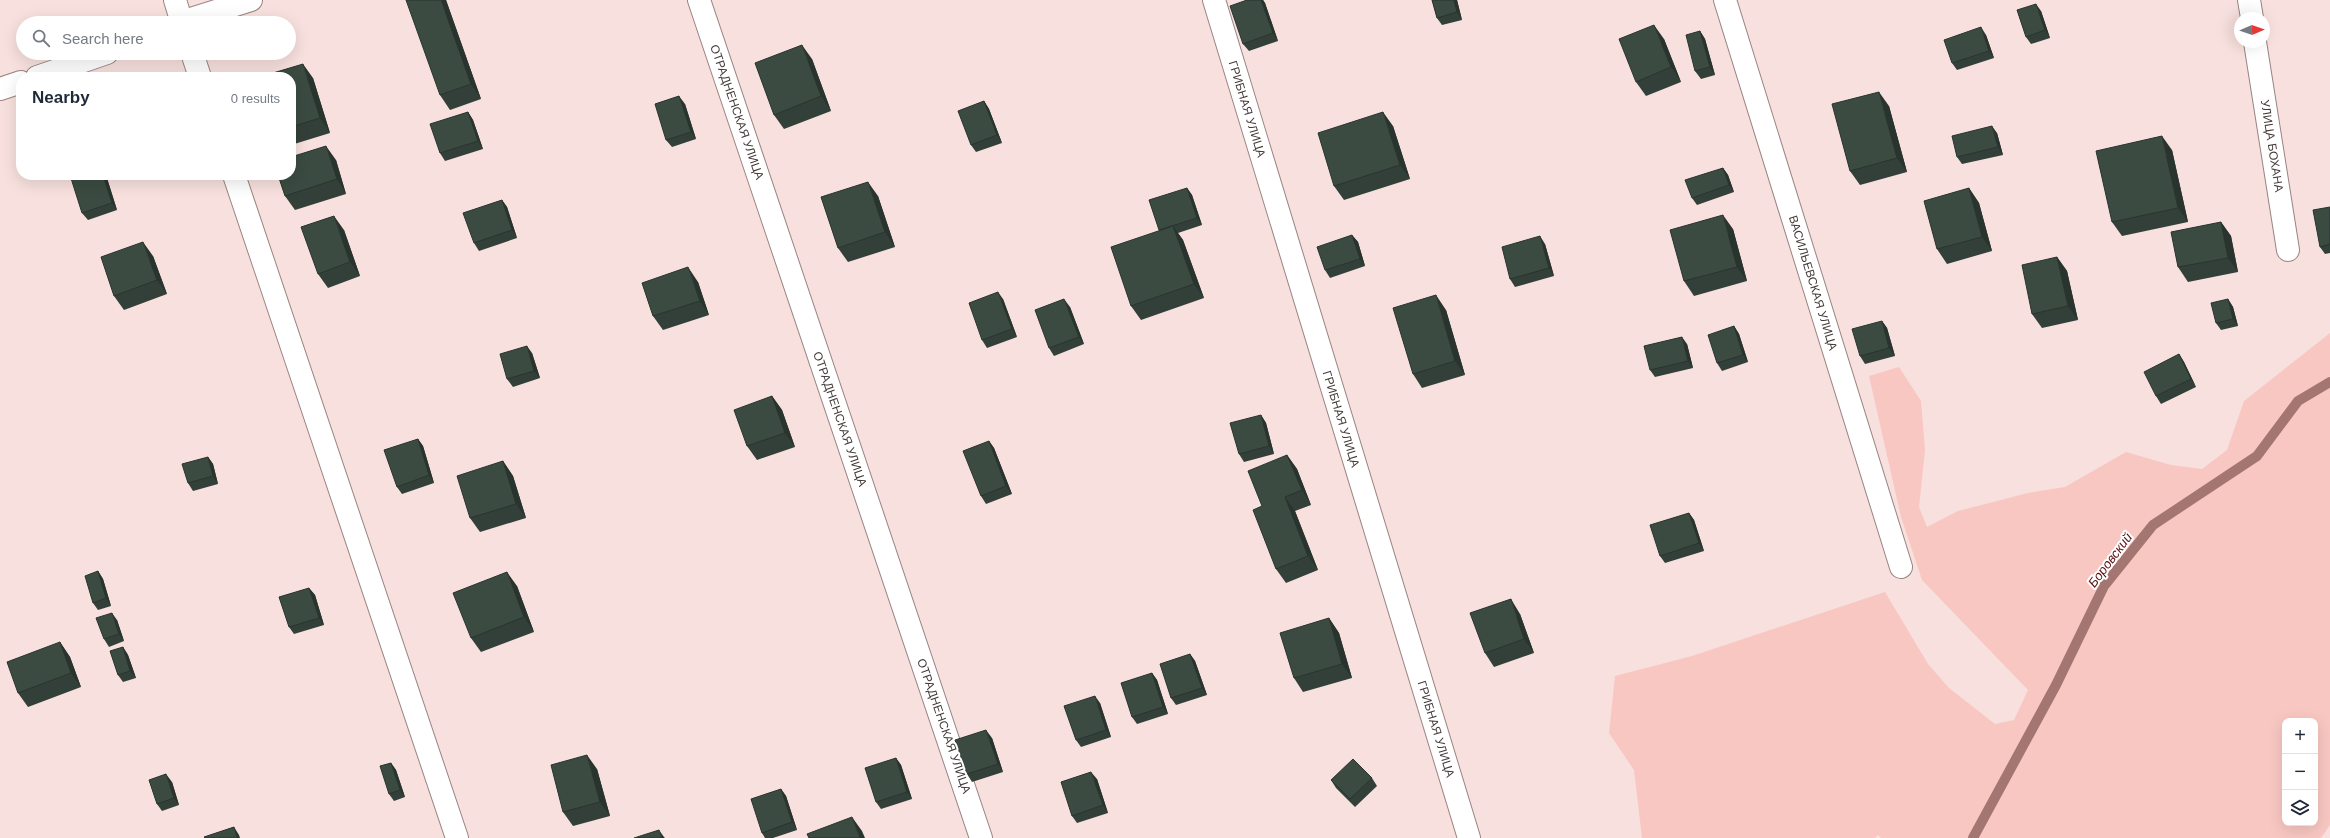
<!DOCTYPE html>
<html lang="en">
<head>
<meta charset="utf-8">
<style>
	body { margin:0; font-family:Helvetica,sans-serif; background:#f2f2f3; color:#1f2937 }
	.controls { position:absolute; right:12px; bottom:12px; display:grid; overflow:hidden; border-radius:8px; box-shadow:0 4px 16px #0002 }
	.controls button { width:36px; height:36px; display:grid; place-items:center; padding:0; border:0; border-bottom:1px solid #e0e1e3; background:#fff; color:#1f2937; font:20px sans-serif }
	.compass { position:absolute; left:2234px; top:12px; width:36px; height:36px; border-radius:50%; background:#fff; box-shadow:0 4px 16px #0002; rotate:88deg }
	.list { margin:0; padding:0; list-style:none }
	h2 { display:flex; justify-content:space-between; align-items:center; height:52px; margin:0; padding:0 16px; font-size:17px }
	h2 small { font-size:13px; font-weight:400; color:#747a83 }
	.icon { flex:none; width:22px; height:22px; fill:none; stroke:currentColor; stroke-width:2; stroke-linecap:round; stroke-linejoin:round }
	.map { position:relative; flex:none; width:2330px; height:838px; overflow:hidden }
	.search { position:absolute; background:#fff; box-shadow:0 4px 16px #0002; left:16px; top:16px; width:280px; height:44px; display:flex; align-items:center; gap:10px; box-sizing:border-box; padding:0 14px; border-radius:22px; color:#747a83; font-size:15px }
	.panel { position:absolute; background:#fff; box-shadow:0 4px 16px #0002; left:16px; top:72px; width:280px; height:108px; border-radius:16px }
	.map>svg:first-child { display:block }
	.green { fill:#f8c7c2; fill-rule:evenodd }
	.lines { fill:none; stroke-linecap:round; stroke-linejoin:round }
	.stream { stroke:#a47672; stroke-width:10 }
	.minor-casing { stroke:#998482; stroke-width:24 }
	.minor { stroke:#fff; stroke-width:22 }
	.wall { fill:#334039 }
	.shaded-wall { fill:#29342e }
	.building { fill:#3b4b42; stroke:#29342e }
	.labels { text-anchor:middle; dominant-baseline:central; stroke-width:4; stroke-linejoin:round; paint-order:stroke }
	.street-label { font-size:12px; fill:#433a39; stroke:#fff }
	.water-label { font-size:13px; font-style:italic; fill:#5a0f11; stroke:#fff }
</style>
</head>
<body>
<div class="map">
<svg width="2330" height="838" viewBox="0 0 2330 838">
	<rect width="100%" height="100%" fill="#f7e0dd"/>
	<path class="green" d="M2330,333V825L2321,838H1881L1878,835L1875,838H1642L1634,770L1609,733L1615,676L1692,656L1885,592L1928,664L1949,688L1995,724L2014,720L2028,690L1922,580L1901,517L1869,376L1899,367L1921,401L1925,450L1919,507L1927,527L1958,511L2028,493L2065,487L2126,452L2171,465L2202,469L2227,450L2244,401ZM2285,721H2315V823H2285Z"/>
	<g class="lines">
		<path class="stream" d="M1973,838L2056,685L2104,586L2153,525L2257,456L2298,401L2330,382"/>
		<defs>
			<path id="minor" d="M175,0L182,23
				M699,0L981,838
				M1214,0L1469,838
				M1725,0L1901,567
				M2249,0L2252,18
				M178,23L251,0
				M2255,42L2288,250
				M192,53L200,77
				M37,77L107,53
				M0,89L21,82
				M234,175L457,838"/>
		</defs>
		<use href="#minor" class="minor-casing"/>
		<use href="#minor" class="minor"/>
	</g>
	<path class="wall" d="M446,0L481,99L450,110L440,95Z
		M1247,0H1263L1265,3L1278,41L1249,51L1243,44Z
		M1432,0H1457L1462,20L1442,25L1437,18Z
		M2041,11L2050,38L2031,44L2026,37Z
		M1700,31L1705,39L1715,75L1701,79L1695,71Z
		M1986,35L1994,58L1957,70L1952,63Z
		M1664,39L1681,82L1646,96L1636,82Z
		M812,59L831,111L784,129L774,115Z
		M291,77L313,78L330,133L291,145Z
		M984,101L989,109L1002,143L976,152L971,145Z
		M685,104L696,139L672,147L666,140Z
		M1889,106L1907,172L1860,185L1850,171Z
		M468,112L473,120L483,149L445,161L440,153Z
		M1393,126L1410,179L1344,200L1334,186Z
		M1997,133L2003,155L1962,164L1957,157Z
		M2172,150L2188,222L2122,236L2112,222Z
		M336,160L346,194L295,210L285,196Z
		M1723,168L1728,175L1734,192L1697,205L1692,198Z
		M106,175L117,210L88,220L82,213Z
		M1187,188L1192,195L1202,225L1178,233L1183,240L1204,298L1141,320L1131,306L1159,231Z
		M1969,188L1979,203L1992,251L1947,264L1937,249Z
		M878,196L895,247L848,262L838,248Z
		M502,200L507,207L517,238L479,251L474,243Z
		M2330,207V253L2325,254L2320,247Z
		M2221,222L2231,236L2238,272L2188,282L2178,267Z
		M1733,229L1747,281L1694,296L1684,281Z
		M344,230L360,276L328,288L318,274Z
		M1352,235L1358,242L1365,266L1330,278L1325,270Z
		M1545,244L1554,276L1515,287L1510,279Z
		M153,256L167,294L124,310L114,296Z
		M2057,257L2067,271L2078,320L2042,328L2032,314Z
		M698,282L709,315L663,330L653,316Z
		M1003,299L1017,337L987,348L982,340Z
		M2228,299L2233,307L2238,326L2221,330L2216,323Z
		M1070,307L1084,344L1054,356L1049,348Z
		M1446,310L1465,375L1422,388L1413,374Z
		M1882,321L1887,328L1895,356L1865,364L1860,356Z
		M1734,326L1739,334L1748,362L1722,371L1717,363Z
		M1687,344L1693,368L1655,377L1650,370Z
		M532,353L540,378L513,387L507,379Z
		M2179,354L2184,362L2196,387L2161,404L2156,396Z
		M772,396L782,410L795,447L757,460L747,446Z
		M1261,415L1266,423L1274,454L1244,462L1239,454Z
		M418,439L423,446L434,483L402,494L397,487Z
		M989,441L994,448L1012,494L986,504L981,496Z
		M1287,455L1297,469L1311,505L1295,511L1318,570L1286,583L1276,569L1262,506Z
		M208,457L213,464L218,484L193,491L188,483Z
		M503,461L513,476L526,518L480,532L470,518Z
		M1689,513L1694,520L1704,551L1665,563L1660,556Z
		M98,571L103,579L111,606L98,610L93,603Z
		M517,586L534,632L481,652L471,638Z
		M309,588L315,595L324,625L294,634L289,627Z
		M1520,614L1534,653L1494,667L1485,653Z
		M1329,618L1339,633L1352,678L1303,692L1294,678Z
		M117,620L124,641L109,647L104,639Z
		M60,642L70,657L81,687L28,707L18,693Z
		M123,647L128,655L136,678L123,682L118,675Z
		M1190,654L1195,661L1207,695L1176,705L1171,698Z
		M1152,673L1157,680L1168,714L1137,724L1132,717Z
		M1100,703L1111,737L1081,747L1076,740Z
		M992,738L1003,772L972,782L967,774Z
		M896,758L901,765L912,799L881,809L876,802Z
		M391,763L396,770L405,797L394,801L389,794Z
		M597,769L610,816L573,826L563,812Z
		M1372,778L1377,786L1355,807L1336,788L1331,780Z
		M1097,779L1108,813L1077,823L1072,816Z
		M172,782L179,805L162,811L157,804Z
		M781,789L786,796L797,830L773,838H765L762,833Z"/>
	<path class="shaded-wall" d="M441,0H446L481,99L471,84Z
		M1261,0H1263L1265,3L1278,41L1273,33Z
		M1454,0H1457L1462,20L1457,12Z
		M2036,4L2041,11L2050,38L2045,30Z
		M1654,25L1664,39L1681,82L1671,67Z
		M1981,27L1986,35L1994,58L1989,51Z
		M1700,31L1705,39L1715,75L1710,67Z
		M802,45L812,59L831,111L821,96Z
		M303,64L313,78L330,133L320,118Z
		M1879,92L1889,106L1907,172L1897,158Z
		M679,96L685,104L696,139L691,132Z
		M984,101L989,109L1002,143L997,135Z
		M468,112L473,120L483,149L478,141Z
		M1383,112L1393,126L1410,179L1400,165Z
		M1992,126L1997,133L2003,155L1998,147Z
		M2162,136L2172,150L2188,222L2178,208Z
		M326,146L336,160L346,194L337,179Z
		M1723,168L1728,175L1734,192L1729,185Z
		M103,175H106L117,210L112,203Z
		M868,182L878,196L895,247L885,232Z
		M1187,188L1192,195L1202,225L1197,218Z
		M1969,188L1979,203L1992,251L1982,237Z
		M502,200L507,207L517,238L512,230Z
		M1723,215L1733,229L1747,281L1737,267Z
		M334,216L344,230L360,276L350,262Z
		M2221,222L2231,236L2238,272L2228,258Z
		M1173,226L1183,240L1204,298L1194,284Z
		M1352,235L1358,242L1365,266L1360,259Z
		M1540,236L1545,244L1554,276L1549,268Z
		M143,242L153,256L167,294L157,280Z
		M2057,257L2067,271L2078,320L2068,306Z
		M688,267L698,282L709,315L700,301Z
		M998,292L1003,299L1017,337L1012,329Z
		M1436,295L1446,310L1465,375L1455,361Z
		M1064,299L1070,307L1084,344L1079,337Z
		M2228,299L2233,307L2238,326L2233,319Z
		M1882,321L1887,328L1895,356L1889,348Z
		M1734,326L1739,334L1748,362L1743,355Z
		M1682,337L1687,344L1693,368L1688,361Z
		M527,346L532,353L540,378L534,371Z
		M2179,354L2184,362L2196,387L2191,379Z
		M772,396L782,410L795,447L785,433Z
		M1261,415L1266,423L1274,454L1269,446Z
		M418,439L423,446L434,483L429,475Z
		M989,441L994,448L1012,494L1006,486Z
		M1287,455L1297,469L1311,505L1302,490Z
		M208,457L213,464L218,484L213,476Z
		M503,461L513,476L526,518L516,504Z
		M1285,497L1295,511L1318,570L1308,556Z
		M1689,513L1694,520L1704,551L1699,543Z
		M98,571L103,579L111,606L106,598Z
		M507,572L517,586L534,632L524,617Z
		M309,588L315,595L324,625L319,618Z
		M1511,599L1520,614L1534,653L1524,639Z
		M112,613L117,620L124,641L119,634Z
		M1329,618L1339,633L1352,678L1342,664Z
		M60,642L70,657L81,687L71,673Z
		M123,647L128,655L136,678L130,671Z
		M1190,654L1195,661L1207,695L1202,688Z
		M1152,673L1157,680L1168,714L1163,707Z
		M1095,696L1100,703L1111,737L1106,730Z
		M986,730L992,738L1003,772L998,764Z
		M587,755L597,769L610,816L600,802Z
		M896,758L901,765L912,799L907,792Z
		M391,763L396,770L405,797L400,790Z
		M1091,772L1097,779L1108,813L1103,805Z
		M166,774L172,782L179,805L174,798Z
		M781,789L786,796L797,830L792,822Z
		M852,817L862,831L865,838H860Z
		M234,827L239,835L240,838H237Z
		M659,830L664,837L665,838H662Z"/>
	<path class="building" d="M406,0H441L471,84L440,95Z
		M1247,0H1261L1273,33L1243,44L1230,6Z
		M1432,0H1454L1457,12L1437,18Z
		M2036,4L2045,30L2026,37L2017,10Z
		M1654,25L1671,67L1636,82L1619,39Z
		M1981,27L1989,51L1952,63L1944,40Z
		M1700,31L1710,67L1695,71L1686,35Z
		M802,45L821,96L774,115L755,63Z
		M303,64L320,118L291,127V77H263V76Z
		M1879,92L1897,158L1850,171L1832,104Z
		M679,96L691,132L666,140L655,104Z
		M984,101L997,135L971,145L958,111Z
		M468,112L478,141L440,153L430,124Z
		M1383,112L1400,165L1334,186L1318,133Z
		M1992,126L1998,147L1957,157L1952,136Z
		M2162,136L2178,208L2112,222L2096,151Z
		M326,146L337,179L285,196L278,175H291V157Z
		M1723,168L1729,185L1692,198L1685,180Z
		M70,175H103L112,203L82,213Z
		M868,182L885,232L838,248L821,197Z
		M1187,188L1197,218L1159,230L1149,200Z
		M1969,188L1982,237L1937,249L1924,201Z
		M502,200L512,230L474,243L463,213Z
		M2330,207V244L2320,247L2313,210Z
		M1723,215L1737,267L1684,281L1670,230Z
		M334,216L350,262L318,274L301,227Z
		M2221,222L2228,258L2178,267L2171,232Z
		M1173,226L1194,284L1131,306L1111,247Z
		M1352,235L1360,259L1325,270L1317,247Z
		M1540,236L1549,268L1510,279L1502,247Z
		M143,242L157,280L114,296L101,257Z
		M2057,257L2068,306L2032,314L2022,265Z
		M688,267L700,301L653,316L642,283Z
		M998,292L1012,329L982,340L969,303Z
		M1436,295L1455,361L1413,374L1393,308Z
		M1064,299L1079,337L1049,348L1035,310Z
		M2228,299L2233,319L2216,323L2211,303Z
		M1882,321L1889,348L1860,356L1852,329Z
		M1734,326L1743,355L1717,363L1708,335Z
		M1682,337L1688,361L1650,370L1644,346Z
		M527,346L534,371L507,379L500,354Z
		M2179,354L2191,379L2156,396L2144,372Z
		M772,396L785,433L747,446L734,410Z
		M1261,415L1269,446L1239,454L1230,423Z
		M418,439L429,475L397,487L384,450Z
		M989,441L1006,486L981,496L963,451Z
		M1287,455L1302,490L1285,497L1308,556L1276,569L1253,510L1262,506L1248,471Z
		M208,457L213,476L188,483L182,464Z
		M503,461L516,504L470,518L457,476Z
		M1689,513L1699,543L1660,556L1650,525Z
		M98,571L106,598L93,603L85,576Z
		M507,572L524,617L471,638L453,593Z
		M309,588L319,618L289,627L279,597Z
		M1511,599L1524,639L1485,653L1470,613Z
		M112,613L119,634L104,639L96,618Z
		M1329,618L1342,664L1294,678L1280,633Z
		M60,642L71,673L18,693L7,662Z
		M123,647L130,671L118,675L110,651Z
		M1190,654L1202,688L1171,698L1160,664Z
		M1152,673L1163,707L1132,717L1121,683Z
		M1095,696L1106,730L1076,740L1064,706Z
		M986,730L998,764L967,774L955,740Z
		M587,755L600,802L563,812L551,765Z
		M896,758L907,792L876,802L865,768Z
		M1353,759L1372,778L1350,799L1331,780Z
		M391,763L400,790L389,794L380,766Z
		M1091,772L1103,805L1072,816L1061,782Z
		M166,774L174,798L157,804L149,780Z
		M781,789L792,822L762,833L751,799Z
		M852,817L860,838H809L807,834Z
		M234,827L237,838H205L204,837Z
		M659,830L662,838H634Z"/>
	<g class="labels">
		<g class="street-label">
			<text transform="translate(1247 109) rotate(73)">ГРИБНАЯ УЛИЦА</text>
			<text transform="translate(737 112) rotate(71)">ОТРАДНЕНСКАЯ УЛИЦА</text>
			<text transform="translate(2272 146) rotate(81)">УЛИЦА БОХАНА</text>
			<text transform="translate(1813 283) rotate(73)">ВАСИЛЬЕВСКАЯ УЛИЦА</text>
			<text transform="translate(840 419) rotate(71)">ОТРАДНЕНСКАЯ УЛИЦА</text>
			<text transform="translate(1341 419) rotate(73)">ГРИБНАЯ УЛИЦА</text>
			<text transform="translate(944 726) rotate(71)">ОТРАДНЕНСКАЯ УЛИЦА</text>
			<text transform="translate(1436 729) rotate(73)">ГРИБНАЯ УЛИЦА</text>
		</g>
		<g class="water-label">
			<text transform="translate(2110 560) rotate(-53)">Боровский</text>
		</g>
	</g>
</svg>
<div class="controls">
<button>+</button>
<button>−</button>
<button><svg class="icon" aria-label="layers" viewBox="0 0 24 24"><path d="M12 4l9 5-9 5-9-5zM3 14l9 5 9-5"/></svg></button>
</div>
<svg class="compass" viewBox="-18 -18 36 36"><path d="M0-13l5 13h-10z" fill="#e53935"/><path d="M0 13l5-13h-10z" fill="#747a83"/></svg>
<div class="search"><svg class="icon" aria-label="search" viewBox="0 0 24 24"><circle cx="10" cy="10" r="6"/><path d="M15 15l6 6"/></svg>Search here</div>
<section class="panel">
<h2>Nearby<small>0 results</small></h2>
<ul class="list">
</ul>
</section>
</div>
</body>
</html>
